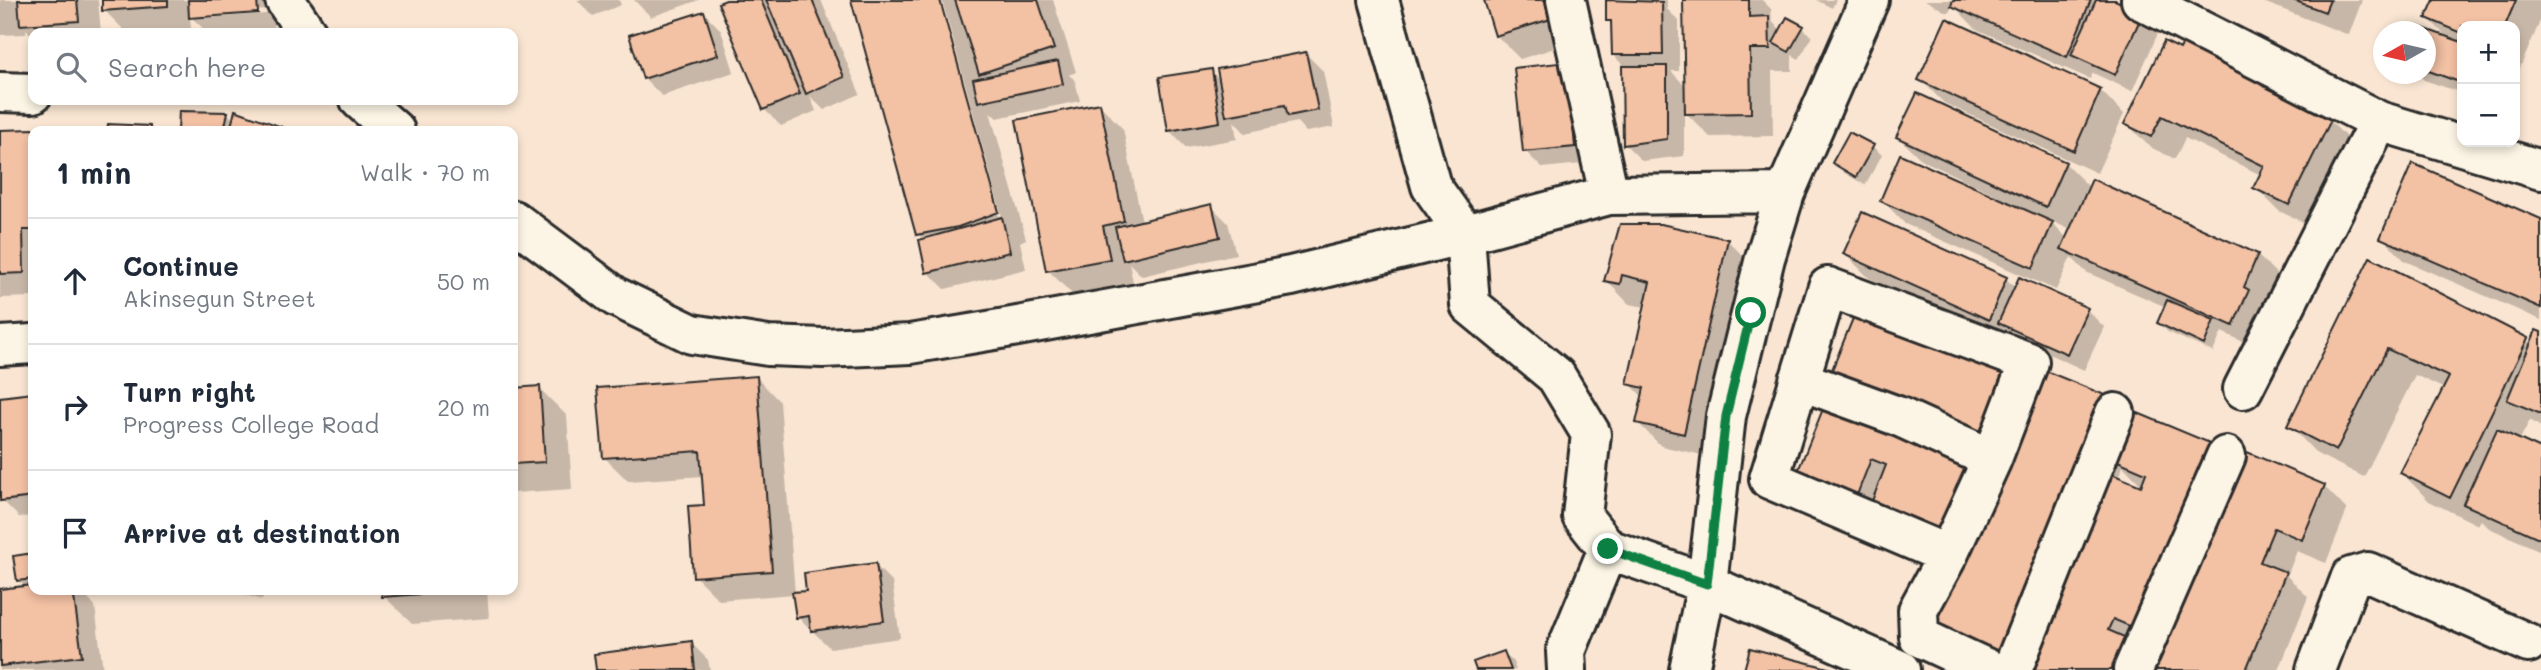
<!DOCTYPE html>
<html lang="en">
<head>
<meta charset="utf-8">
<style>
	body { margin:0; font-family:Mali,sans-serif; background:#f2f2f3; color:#1f2937 }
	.controls { position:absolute; right:21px; top:21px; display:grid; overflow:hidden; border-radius:14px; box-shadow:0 4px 10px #0003 }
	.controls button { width:63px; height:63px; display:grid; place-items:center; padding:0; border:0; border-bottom:2px solid #e0e1e3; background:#fff; color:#1f2937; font:35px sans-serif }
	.compass { position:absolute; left:2373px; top:21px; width:63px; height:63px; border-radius:50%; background:#fff; box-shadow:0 4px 10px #0003; rotate:262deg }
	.stop { position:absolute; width:21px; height:21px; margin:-16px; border:5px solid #0b8043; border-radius:50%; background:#fff }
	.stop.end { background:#0b8043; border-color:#fff; box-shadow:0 2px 7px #0008 }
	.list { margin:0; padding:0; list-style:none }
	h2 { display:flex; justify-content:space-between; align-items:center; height:91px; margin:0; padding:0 28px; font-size:30px }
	h2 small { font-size:23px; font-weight:400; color:#747a83 }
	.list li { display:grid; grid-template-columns:46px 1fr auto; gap:21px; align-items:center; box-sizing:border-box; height:126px; padding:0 28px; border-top:2px solid #e0e1e3 }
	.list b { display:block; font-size:26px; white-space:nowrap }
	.list p { margin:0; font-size:23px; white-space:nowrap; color:#747a83 }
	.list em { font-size:23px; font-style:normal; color:#747a83 }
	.icon { flex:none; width:38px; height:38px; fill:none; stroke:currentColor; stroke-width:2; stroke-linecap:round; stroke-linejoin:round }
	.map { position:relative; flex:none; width:2541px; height:670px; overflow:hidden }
	.search { position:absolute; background:#fff; box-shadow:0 4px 10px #0003; left:28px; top:28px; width:490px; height:77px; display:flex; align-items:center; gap:18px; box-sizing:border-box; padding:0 24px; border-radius:14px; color:#747a83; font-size:26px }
	.panel { position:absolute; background:#fff; box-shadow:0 4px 10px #0003; left:28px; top:126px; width:490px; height:469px; border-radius:14px }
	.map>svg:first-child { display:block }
	.shadow { fill:#0003; fill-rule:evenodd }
	.building { fill:#f3c1a4; stroke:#2b2b2b; stroke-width:2 }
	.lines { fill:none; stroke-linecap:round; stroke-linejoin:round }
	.minor-casing { stroke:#2b2b2b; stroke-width:44 }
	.minor { stroke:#fcf5e5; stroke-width:38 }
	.route { stroke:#0b8043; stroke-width:9 }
</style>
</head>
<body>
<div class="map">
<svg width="2541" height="670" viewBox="0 0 2541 670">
	<rect width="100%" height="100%" fill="#f9e5d2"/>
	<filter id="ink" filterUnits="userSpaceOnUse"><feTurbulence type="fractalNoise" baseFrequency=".0143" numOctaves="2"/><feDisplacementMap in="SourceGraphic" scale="14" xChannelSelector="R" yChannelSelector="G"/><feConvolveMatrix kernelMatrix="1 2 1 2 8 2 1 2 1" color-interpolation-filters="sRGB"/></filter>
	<g filter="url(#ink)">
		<path class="shadow" d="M0,0H98L101,33H33V37L26,29V34L0,35Z
			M103,0H272L274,29L208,33L190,16L191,29L127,33L104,10ZM266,10V14L205,18V15Z
			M577,0H619L621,5L593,16Z
			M634,0H699L651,17Z
			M730,0H766L769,3L768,0H821L860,94L824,110L810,96L816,111L781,126L764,109Z
			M853,0H938L1000,220H1003L942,0H1053L1076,72L1069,75L1075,80L1080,101L997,118L990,112L1026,239L1020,242L1026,269L945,289L928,272L924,240L918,234Z
			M1485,0H1564L1577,41L1520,59L1496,35Z
			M1607,0H1667V9L1679,21V71H1671L1686,87L1685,0H1762L1771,9L1772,21L1782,31L1803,28L1812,37L1799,59L1792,55V71H1772L1773,136L1710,137L1684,111V156L1642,161L1625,144L1626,68L1613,55V25L1608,20Z
			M1816,0H1836L1832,8Z
			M1925,0H2111L2142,14L2159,31L2132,91L2093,73L2090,79L1976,29L1953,5L1948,13Z
			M2258,0H2362L2349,35Z
			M2436,0H2541V19L2519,70L2515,68V26H2462V93L2424,80L2418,74H2426V32L2418,29L2450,40L2428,18Z
			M704,13L721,30L734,72L662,96L644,78Z
			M1305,53L1323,71L1334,127L1306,132L1297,122L1245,133L1234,121L1237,139L1186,148L1169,130L1211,71L1221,81Z
			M1566,64L1591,163L1542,168L1525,151Z
			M2265,78L2287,100L2330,121L2354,145L2313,227L2279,211L2255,187L2261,175L2185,138L2175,159L2150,147L2126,123Z
			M1920,79L2100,90L2124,114L2097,173L1944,103Z
			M1100,105L1123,129L1142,222L1211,206L1228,223L1236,254L1142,276L1129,263L1133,282L1072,294L1048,270Z
			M180,113H227L234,120L286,131H180Z
			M0,131H34L33,297L0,298Z
			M1898,137L2065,163L2090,188L2257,255L2281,278L2257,348L2222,332L2213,352L2168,332L2159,323L2166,307L2086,272L2071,257L2056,290L1905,224L1882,200L1993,197L1994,194L1922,160ZM2049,220L2071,230L2067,238Z
			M1873,147L1882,155L1865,185L1843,172L1835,163Z
			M1863,215L2006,279L2016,288L2087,310L2104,327L2084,370L2018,340L2012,342L1869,278L1845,254Z
			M2541,221V320L2405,261L2382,237Z
			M1727,240L1751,264L1707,456L1661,446L1638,423L1644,398L1629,383L1646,307L1629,304L1606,280Z
			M2371,260L2527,340L2532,345L2541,334V427L2530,420L2519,441L2541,451V551L2489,528L2481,520L2478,525L2429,501L2402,473L2445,389L2415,375L2364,477L2317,454L2290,426Z
			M757,378L780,402L795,594L808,592L875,565L892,582L900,638L830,648L798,617L794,594L719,600L695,576L706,506L703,476L628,481L604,457Z
			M539,388L567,416L572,489L513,493V390Z
			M33,394V516L19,517L2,500L0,399Z
			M1828,401L2131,420L2209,444L2234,469L2324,486L2347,510L2326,563L2297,551L2287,576L2308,597L2279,670H2000L1967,552L1824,494ZM2123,466L2146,490L2118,478Z
			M33,555V590H87L80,591L95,606L103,670H0V591L26,588L19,580L15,558Z
			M230,590H266L262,600Z
			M384,590H487L489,618L412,624L384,596Z
			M691,643L708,660L710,670H598Z
			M1504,653L1513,662L1516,670H1478Z"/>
		<path class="building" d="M18,0H77L79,21L20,25Z
			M102,0H168V6L102,11Z
			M188,0H257L258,13L189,18Z
			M726,0H761L800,94L763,110L718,3Z
			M766,0H812L844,77L806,94Z
			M851,0H940L999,212L958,227L916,235Z
			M955,0H1038L1054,49L979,74Z
			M1484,0H1549L1554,18L1495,36Z
			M1606,0L1662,2L1663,55H1612L1611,21H1606Z
			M1683,0H1749V17L1769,16L1770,49H1750L1751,113L1685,114Z
			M1953,0H2091L2067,57L1951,6Z
			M2096,0H2115L2143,13L2115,75L2071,55Z
			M2293,0H2330L2325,12Z
			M2434,0H2516L2505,26H2462V33L2426,18Z
			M704,11L718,55L643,79L629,35Z
			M1787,17L1804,26L1789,52L1773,43Z
			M1946,18L2101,89L2074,151L1918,80Z
			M2417,26L2462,42V83L2426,70V32H2415Z
			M2186,37L2266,77L2262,85L2331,120L2289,205L2253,188L2264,166L2162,116L2151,137L2124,124L2164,41L2180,49Z
			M1306,52L1318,110L1288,116L1285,105L1226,116L1217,69Z
			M1058,61L1063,84L978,102L973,79Z
			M1567,62L1575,147L1523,152L1514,68Z
			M1622,66H1667V139L1623,145Z
			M1212,69L1220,122L1168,131L1159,77Z
			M1917,93L2066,162L2046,207L1896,137Z
			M1100,103L1124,221L1103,226L1110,259L1046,271L1016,120Z
			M235,110L285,128L284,131H230Z
			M179,111L228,112L224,131H178Z
			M108,124L150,126V131H107Z
			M34,129L33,230H23L24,273L0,274V130Z
			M1849,132L1874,145L1856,177L1832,163Z
			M1900,154L2053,222L2033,268L1880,201Z
			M2412,163L2541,219V308L2380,238Z
			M2092,179L2258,254L2244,287L2249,290L2233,326L2061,249Z
			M1212,204L1220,237L1123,260L1115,227Z
			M1862,212L2007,277L1989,320L1843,254Z
			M1002,217L1010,252L926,273L919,240Z
			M1620,224H1661L1728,239L1684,434L1636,423L1644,388L1627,384L1650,282L1622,275L1620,284L1604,281Z
			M2370,257L2528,338L2450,498L2400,473L2449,377L2387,349L2336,451L2287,426Z
			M2019,277L2088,308L2067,354L1998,323Z
			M2167,300L2214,320L2204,345L2157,323Z
			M1858,306L2017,374L1987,445L1829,377Z
			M2536,330L2541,332V414L2507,400Z
			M2041,369L2112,398L2005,657L1934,627Z
			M757,376L772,571L693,577L688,506L704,505L700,451L603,458L597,388Z
			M540,386L545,462L513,464V388Z
			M33,393V497L0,501V397Z
			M1827,399L1977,459L1948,532L1872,501L1886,465L1871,459L1857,495L1798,471Z
			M2133,411L2210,443L2134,628L2113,619L2108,630L2129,639L2116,670H2026L2107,472L2141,486L2146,473L2113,459Z
			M2497,429L2541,449V539L2463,504Z
			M2240,449L2325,485L2302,540L2274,528L2260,562L2286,572L2246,670H2151Z
			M33,553V579L17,581L13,556Z
			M876,563L884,621L811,631L809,616L796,618L792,592L806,591L804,573Z
			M33,585V590H73L82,656L0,666V589Z
			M382,590H462V591L382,597Z
			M692,641L695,670H596L594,654Z
			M1750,648L1836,670H1744Z
			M1504,651L1511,670H1476L1473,662Z"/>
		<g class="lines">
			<defs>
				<path id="minor" d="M285,0L307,33
					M1379,0L1431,186L1465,234L1609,195L1785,193
					M1566,0L1609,195
					M2141,0L2379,121L2541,170
					M0,92L33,93
					M360,100L395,131
					M513,220L616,297L692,334L768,346L823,348L910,344L1012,327L1291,276L1465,234L1470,305L1556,376L1591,434L1582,516L1608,549L1707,584L1900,670
					M0,346L33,344
					M1799,380L1900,417L1992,459
					M2243,389L2379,121
					M1948,555L1769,479L1828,287L2029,362L1992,459L1948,555L1918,610L1919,637L1990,670
					M1567,670L1566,651L1608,549
					M1689,670L1707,584L1726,416L1765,258L1785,193L1869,0
					M2012,670L2115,413
					M2133,670L2226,456
					M2316,670L2351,577L2368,572L2528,643"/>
			</defs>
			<use href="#minor" class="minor-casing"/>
			<use href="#minor" class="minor"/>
		</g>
	</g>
	<g class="lines" filter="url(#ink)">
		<path class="route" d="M1608,549L1707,584L1726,416L1751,313"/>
	</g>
</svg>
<div class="controls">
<button>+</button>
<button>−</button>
</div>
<svg class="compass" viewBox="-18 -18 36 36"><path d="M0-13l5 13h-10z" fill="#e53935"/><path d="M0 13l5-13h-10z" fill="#747a83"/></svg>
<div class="stop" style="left:1751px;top:313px"></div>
<div class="stop end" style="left:1608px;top:549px"></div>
<div class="search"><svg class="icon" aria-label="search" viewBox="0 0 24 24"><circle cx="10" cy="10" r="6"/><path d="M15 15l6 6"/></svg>Search here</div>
<section class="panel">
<h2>1 min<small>Walk · 70 m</small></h2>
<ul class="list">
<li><svg class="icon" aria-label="ahead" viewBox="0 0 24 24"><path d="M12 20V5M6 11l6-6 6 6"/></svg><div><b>Continue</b><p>Akinsegun Street</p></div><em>50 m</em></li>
<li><svg class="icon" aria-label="right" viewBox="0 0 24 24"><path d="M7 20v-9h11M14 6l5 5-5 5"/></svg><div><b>Turn right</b><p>Progress College Road</p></div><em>20 m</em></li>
<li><svg class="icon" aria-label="arrive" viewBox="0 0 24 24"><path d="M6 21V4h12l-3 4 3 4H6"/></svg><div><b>Arrive at destination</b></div></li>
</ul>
</section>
</div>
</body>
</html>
